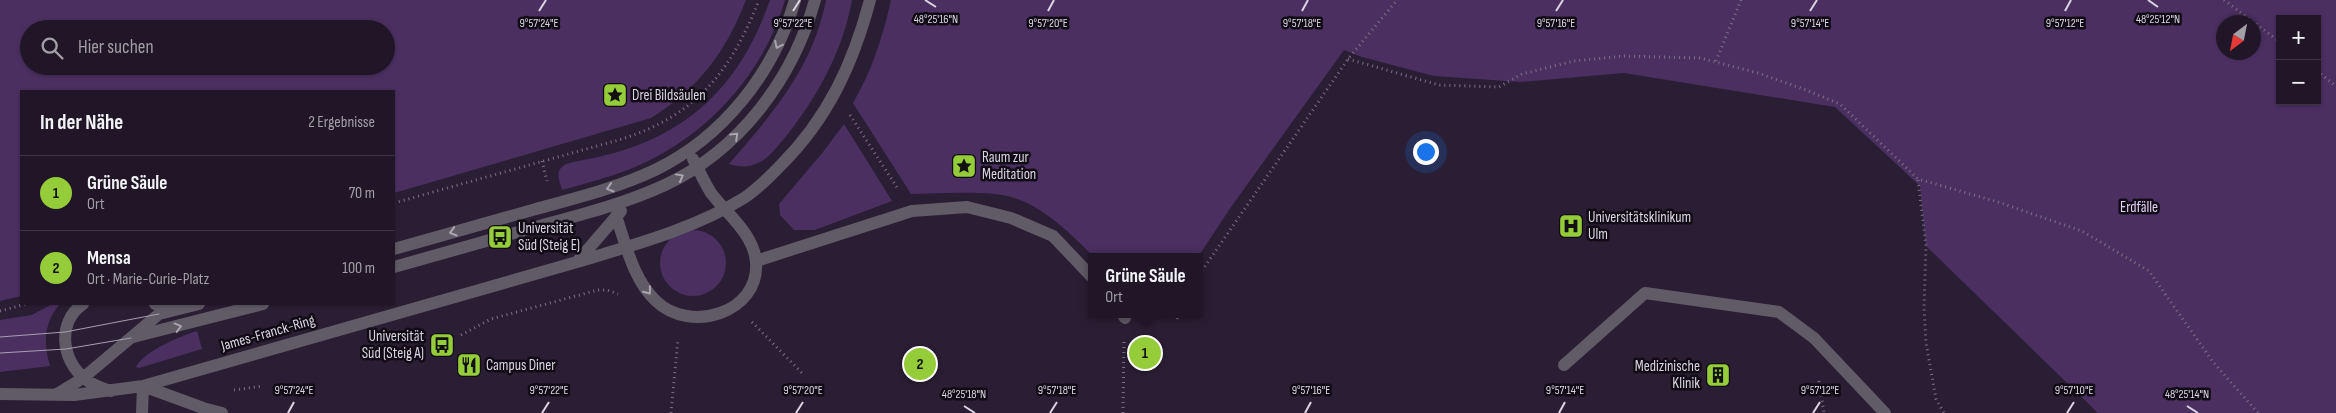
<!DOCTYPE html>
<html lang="de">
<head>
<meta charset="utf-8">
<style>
	body { margin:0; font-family:"Sofia Sans Condensed",sans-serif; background:#281f2f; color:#f1f3f6 }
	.controls { position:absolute; right:15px; top:15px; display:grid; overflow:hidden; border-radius:0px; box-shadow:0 1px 4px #0004 }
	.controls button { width:45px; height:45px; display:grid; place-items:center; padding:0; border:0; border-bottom:1px solid #3d3544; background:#201627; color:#f1f3f6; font:25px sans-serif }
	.compass { position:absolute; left:2216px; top:15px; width:45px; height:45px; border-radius:50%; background:#201627; box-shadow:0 1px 4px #0004; rotate:212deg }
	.you { position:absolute; left:1425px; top:151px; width:18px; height:18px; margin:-12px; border:4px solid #fff; border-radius:50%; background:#1a73e8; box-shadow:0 0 0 8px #1a73e833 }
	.badge { display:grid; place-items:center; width:32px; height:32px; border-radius:50%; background:#95cc3a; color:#111; font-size:16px; font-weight:700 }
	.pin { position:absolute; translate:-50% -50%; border:2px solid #fff; box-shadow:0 1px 5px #0006 }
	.popup { position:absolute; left:1088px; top:253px; width:115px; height:65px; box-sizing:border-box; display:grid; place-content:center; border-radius:0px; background:#201627; filter:drop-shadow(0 1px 4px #0005); font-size:16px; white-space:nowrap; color:#a29fa7 }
	.popup b { font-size:19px; color:#f1f3f6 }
	.popup::after { content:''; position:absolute; left:50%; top:100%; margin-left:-10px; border:10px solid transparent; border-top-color:#201627 }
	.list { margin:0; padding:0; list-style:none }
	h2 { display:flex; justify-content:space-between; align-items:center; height:65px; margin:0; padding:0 20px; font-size:21px }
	h2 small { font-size:16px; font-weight:400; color:#a29fa7 }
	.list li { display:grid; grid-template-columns:32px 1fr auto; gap:15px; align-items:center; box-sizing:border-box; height:75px; padding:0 20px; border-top:1px solid #3d3544 }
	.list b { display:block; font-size:19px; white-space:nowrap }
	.list p { margin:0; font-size:16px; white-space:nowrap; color:#a29fa7 }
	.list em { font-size:16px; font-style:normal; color:#a29fa7 }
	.icon { flex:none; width:28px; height:28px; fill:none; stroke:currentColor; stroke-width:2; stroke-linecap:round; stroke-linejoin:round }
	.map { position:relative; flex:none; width:2336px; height:413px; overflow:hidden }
	.search { position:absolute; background:#201627; box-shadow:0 1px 4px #0004; left:20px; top:20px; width:375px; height:55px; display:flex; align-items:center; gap:12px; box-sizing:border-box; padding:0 18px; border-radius:28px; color:#a29fa7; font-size:19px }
	.panel { position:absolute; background:#201627; box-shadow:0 1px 4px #0004; left:20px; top:90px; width:375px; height:215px; border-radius:0px }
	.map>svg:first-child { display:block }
	.green { fill:#4b2f61; fill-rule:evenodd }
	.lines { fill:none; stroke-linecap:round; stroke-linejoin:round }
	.path { stroke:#7b7284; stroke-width:3; stroke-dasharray:1 4; stroke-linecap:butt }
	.minor { stroke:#615b67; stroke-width:12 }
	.tram { stroke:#a79fb0; stroke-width:1 }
	.oneway { stroke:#aaa4b1 }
	.ticks { fill:none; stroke:#dbd4e3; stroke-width:2 }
	.labels { text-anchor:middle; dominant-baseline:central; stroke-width:5; stroke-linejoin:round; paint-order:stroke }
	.poi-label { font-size:15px; fill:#dbd4e3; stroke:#100b14; text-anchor:start }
	.park-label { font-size:15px; fill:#e4cff7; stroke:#100b14 }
	.street-label { font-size:15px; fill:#dbd4e3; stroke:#100b14 }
	.ticks-label { font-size:12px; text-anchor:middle; fill:#dbd4e3; stroke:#100b14; stroke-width:5; stroke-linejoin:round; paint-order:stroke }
</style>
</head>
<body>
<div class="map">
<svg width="2336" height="413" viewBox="0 0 2336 413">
	<rect width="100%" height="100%" fill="#2a1e34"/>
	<path class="green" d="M0,0H746C726,52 698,89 651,118L394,193V91H21V296L0,301ZM29,29H386V66H29Z
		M770,0H785C763,77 702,141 628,170C606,178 584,184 562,190C559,179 554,171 566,164C584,159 603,157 621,151C699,127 744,75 770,0Z
		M826,0H852C843,51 816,100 783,140C776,148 768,159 758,163C748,168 739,167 729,164C772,114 813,68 826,0Z
		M891,0H2336V413H2098L1926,246L1920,186L1835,107L1624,73L1521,82L1434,76L1362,57L1344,50L1231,207L1198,257H1094C1071,234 1042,205 1011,197C986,190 939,194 911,194L853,103C872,71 883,36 891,0ZM2280,19H2317V101H2280ZM2224,22H2254V52H2224Z
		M844,124L892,201L815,230H794L780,215L779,204L823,152Z
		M660 263a33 33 0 1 1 66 0a33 33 0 1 1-66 0Z
		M52,304H60C44,322 43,343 50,366L0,372V320L32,315Z
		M197,331L202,349L139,368L136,367C144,351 181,336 197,331Z"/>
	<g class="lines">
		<path class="path" d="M2224,0L2280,42
			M1348,59L1439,85L1499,87L1522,74L1574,61L1624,56L1700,58L1758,73L1806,90L1840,104L1918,179L1998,202L2082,231L2149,271L2213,362L2258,413
			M1716,61L1741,0
			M2317,71L2336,86
			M850,115L898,189
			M542,161L547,181
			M1918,180L1926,246L1924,307L1926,343L1936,399L1944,413
			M394,203L622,139C697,115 731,71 759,0
			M1199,275L1348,59L1397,0
			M0,311L26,304
			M1177,319L1179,314
			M752,322L804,375
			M461,335L491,319L598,290H607L618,294
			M1819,381L1824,413
			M234,390L263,386
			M671,413L678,339
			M1123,413L1124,341"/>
		<path class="minor" d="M616,216C626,245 633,279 656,301C690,334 760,313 756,262C754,234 726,213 711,193C704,182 699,170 693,159
			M394,249C441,236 489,222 536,209C576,198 617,188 655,170C723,137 774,73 795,0
			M756,261L912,211L967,207L1011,218L1053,236L1091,276
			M577,262L621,211
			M394,267C444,253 493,239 543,225C584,214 626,203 665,185C740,150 793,79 815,0
			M83,304C57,322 61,360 85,379C93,385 101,388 111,391
			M155,304L175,307
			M1122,314L1125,318
			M133,337L263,304
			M1564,365L1645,293L1779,312L1814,338L1885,413
			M143,386L203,408L222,413
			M0,394L74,395L143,386L577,262C633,245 694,229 744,198C758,189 769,177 781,165C828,118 853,64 870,0
			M57,394L83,378L159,314L199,304
			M142,413L143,386"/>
		<path class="tram" d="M0,337L65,332L159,314
			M0,353L66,349L131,338"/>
	</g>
	<defs><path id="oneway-chevron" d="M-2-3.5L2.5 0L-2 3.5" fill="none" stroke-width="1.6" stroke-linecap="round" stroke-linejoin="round" transform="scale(1.25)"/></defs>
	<g class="oneway">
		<use href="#oneway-chevron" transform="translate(778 45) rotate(116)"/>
		<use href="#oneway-chevron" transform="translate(735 136) rotate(-43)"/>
		<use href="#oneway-chevron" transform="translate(680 177) rotate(-29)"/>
		<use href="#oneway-chevron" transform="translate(610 188) rotate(163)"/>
		<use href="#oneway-chevron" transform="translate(453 232) rotate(164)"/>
		<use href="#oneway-chevron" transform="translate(648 291) rotate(52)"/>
		<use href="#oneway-chevron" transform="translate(178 327) rotate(-15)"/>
	</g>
	<path class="ticks" d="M925,0L936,7M2148,0L2158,7M539,11L546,0M793,11L800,0M1048,11L1054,0M1302,11L1308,0M1556,11L1563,0M1810,11L1817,0M2065,11L2071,0M964,406L975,413M2187,406L2198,413M288,413L294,402M542,413L549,402M796,413L803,402M1050,413L1057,402M1305,413L1311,402M1559,413L1565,402M1813,413L1820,402M2067,413L2074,402"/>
	<defs>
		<symbol id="sight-square" viewBox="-11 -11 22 22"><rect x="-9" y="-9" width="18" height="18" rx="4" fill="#95cc3a" stroke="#100b14"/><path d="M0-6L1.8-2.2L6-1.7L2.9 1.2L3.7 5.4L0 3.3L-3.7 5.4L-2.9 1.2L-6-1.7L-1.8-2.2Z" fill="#111"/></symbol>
		<symbol id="hospital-square" viewBox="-11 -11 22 22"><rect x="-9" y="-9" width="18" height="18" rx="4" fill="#95cc3a" stroke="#100b14"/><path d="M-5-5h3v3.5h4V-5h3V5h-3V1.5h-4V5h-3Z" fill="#111"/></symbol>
		<symbol id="bus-square" viewBox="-11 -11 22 22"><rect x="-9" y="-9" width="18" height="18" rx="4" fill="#95cc3a" stroke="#100b14"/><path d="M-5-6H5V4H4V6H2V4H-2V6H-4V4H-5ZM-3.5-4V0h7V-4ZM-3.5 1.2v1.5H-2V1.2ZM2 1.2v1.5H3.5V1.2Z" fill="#111"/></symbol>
		<symbol id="restaurant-square" viewBox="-11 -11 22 22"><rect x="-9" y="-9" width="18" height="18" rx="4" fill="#95cc3a" stroke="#100b14"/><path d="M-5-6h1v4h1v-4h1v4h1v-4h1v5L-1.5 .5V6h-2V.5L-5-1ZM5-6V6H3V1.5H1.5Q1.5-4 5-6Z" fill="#111"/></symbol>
		<symbol id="building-square" viewBox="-11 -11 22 22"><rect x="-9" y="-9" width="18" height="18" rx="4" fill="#95cc3a" stroke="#100b14"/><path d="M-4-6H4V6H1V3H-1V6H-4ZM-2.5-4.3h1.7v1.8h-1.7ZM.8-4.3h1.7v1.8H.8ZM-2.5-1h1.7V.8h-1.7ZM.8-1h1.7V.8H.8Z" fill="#111"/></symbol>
	</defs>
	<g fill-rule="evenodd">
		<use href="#sight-square" x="601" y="81" width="28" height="28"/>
		<use href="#sight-square" x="950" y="152" width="28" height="28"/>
		<use href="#hospital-square" x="1557" y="212" width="28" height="28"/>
		<use href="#bus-square" x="486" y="223" width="28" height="28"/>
		<use href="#bus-square" x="428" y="331" width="28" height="28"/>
		<use href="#restaurant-square" x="455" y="351" width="28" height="28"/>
		<use href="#building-square" x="1704" y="361" width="28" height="28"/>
	</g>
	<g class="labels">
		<g class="poi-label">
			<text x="632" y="95">Drei Bildsäulen</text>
			<text x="982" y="157">Raum zur<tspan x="982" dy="17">Meditation</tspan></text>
			<text x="1588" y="217">Universitätsklinikum<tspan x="1588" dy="17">Ulm</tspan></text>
			<text x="518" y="228">Universität<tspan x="518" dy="17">Süd (Steig E)</tspan></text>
			<text x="424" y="336" text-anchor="end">Universität<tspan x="424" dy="17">Süd (Steig A)</tspan></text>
			<text x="486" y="365">Campus Diner</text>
			<text x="1700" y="366" text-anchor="end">Medizinische<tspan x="1700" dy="17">Klinik</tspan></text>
		</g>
		<g class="park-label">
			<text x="2139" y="207">Erdfälle</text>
		</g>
		<g class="street-label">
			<text transform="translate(268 333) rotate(-16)">James-Franck-Ring</text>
		</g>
	</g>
	<g class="ticks-label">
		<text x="2158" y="23">48°25'12"N</text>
		<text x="936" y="23">48°25'16"N</text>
		<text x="2065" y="27">9°57'12"E</text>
		<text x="539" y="27">9°57'24"E</text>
		<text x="793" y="27">9°57'22"E</text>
		<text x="1048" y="27">9°57'20"E</text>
		<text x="1302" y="27">9°57'18"E</text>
		<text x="1556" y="27">9°57'16"E</text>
		<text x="1810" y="27">9°57'14"E</text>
		<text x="294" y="394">9°57'24"E</text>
		<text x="549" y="394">9°57'22"E</text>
		<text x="803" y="394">9°57'20"E</text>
		<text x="1057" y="394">9°57'18"E</text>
		<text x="1311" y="394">9°57'16"E</text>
		<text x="1565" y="394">9°57'14"E</text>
		<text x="1820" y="394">9°57'12"E</text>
		<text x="2074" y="394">9°57'10"E</text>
		<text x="964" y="398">48°25'18"N</text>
		<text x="2187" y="398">48°25'14"N</text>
	</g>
</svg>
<div class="controls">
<button>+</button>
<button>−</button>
</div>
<svg class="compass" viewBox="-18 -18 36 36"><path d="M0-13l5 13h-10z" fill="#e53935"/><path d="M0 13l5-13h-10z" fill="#a29fa7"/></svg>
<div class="you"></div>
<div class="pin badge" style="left:1145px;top:353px">1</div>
<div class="popup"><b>Grüne Säule</b>Ort</div>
<div class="pin badge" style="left:920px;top:364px">2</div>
<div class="search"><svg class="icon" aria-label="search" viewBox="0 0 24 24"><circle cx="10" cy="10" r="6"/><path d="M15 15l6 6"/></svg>Hier suchen</div>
<section class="panel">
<h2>In der Nähe<small>2 Ergebnisse</small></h2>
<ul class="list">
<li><span class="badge">1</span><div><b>Grüne Säule</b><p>Ort</p></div><em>70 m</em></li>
<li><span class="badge">2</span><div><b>Mensa</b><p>Ort · Marie-Curie-Platz</p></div><em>100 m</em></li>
</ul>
</section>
</div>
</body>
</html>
